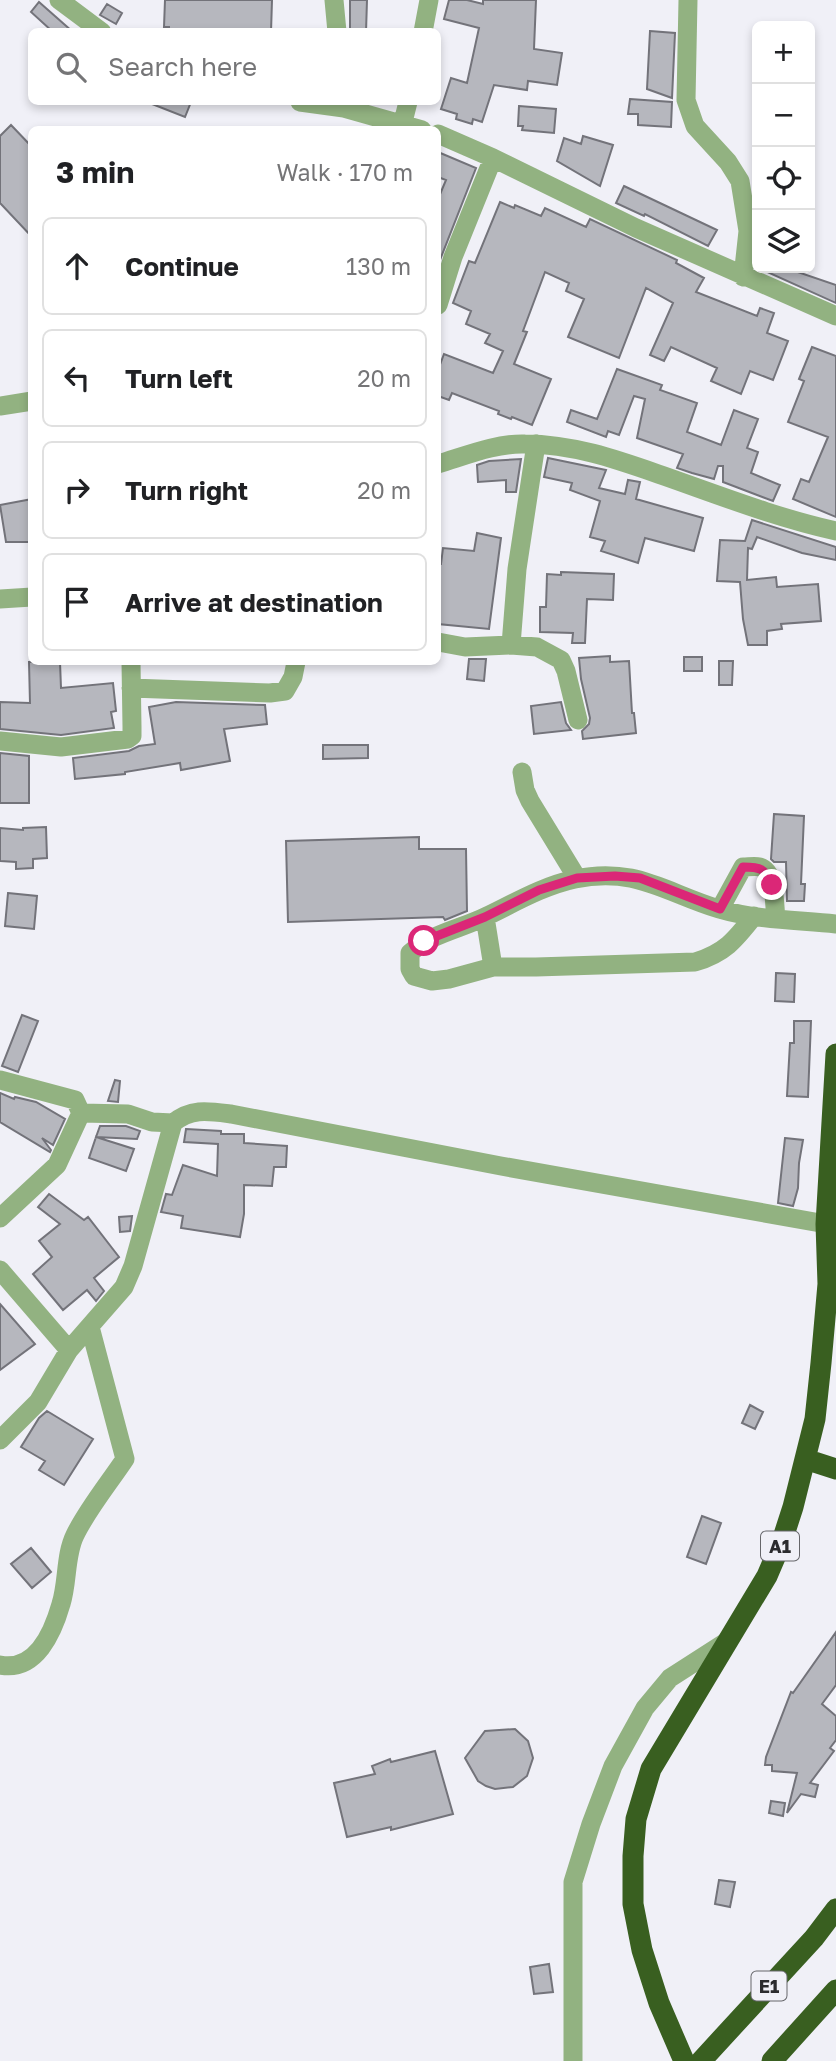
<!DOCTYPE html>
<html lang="en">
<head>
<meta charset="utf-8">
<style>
	body { margin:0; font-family:"Golos Text",sans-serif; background:#f2f2f2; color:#202124 }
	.controls { position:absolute; right:21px; top:21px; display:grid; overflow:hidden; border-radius:10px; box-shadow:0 4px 10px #0003 }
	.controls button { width:63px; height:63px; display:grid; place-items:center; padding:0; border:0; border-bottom:2px solid #e0e0e0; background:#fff; color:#202124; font:35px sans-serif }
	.stop { position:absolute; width:21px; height:21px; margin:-16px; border:5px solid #db2777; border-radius:50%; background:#fff }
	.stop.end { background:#db2777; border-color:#fff; box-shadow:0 2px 7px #0008 }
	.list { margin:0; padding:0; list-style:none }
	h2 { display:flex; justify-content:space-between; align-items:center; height:91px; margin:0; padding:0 28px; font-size:30px }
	h2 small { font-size:23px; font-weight:400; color:#757577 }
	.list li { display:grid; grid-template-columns:46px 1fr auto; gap:21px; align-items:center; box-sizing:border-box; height:98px; margin:0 14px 14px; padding:0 14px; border:2px solid #e0e0e0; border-radius:10px }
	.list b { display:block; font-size:26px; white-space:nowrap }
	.list em { font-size:23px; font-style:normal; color:#757577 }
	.icon { flex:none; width:38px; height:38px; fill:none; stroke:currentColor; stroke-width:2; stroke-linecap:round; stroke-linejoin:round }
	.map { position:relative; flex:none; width:836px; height:2061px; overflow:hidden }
	.search { position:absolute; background:#fff; box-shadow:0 4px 10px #0003; left:28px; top:28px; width:413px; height:77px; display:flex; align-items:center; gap:18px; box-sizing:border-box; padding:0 24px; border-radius:10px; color:#757577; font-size:26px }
	.panel { position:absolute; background:#fff; box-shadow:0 4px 10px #0003; left:28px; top:126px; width:413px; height:539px; border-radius:10px }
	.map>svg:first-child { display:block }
	.building { fill:#b6b7be; stroke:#73737a; stroke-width:2 }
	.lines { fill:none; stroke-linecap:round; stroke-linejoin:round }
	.street { stroke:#92b281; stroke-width:19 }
	.highway { stroke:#395f20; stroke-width:21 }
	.route { stroke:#db2777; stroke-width:9 }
	.labels { text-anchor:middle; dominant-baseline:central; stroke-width:7; stroke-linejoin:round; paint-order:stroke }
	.shield { fill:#f0f0f7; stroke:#66666a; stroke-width:2 }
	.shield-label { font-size:18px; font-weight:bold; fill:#2b2b2e }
</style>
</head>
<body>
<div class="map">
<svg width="836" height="2061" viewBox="0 0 836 2061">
	<rect width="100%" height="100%" fill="#f0f0f7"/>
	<path class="building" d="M165,0H272L271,32H169V27H164Z
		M350,0H367L366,32H350Z
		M449,0H467L483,4V0H536L534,49L562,53L557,85L528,81L527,90L494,85L482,122L473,119L472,124L456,119L457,114L441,109L451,78L467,83L479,28L444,19Z
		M39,2L73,32H53L31,12Z
		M107,4L122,13L116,24L100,15Z
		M650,31L675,33L672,98L647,89Z
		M630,99L672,102L671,127L638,125V114H628Z
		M147,102H191L185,117Z
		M519,106L556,109L554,133L522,130L523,126H518Z
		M11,125L32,147V237L0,203V136Z
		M583,136L613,145L600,186L557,161L564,138L581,144Z
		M438,152L476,168L438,265V199L446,180L438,177Z
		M624,186L717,230L708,246L645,214L644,216L616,203Z
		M500,202L514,208L515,205L541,216L545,208L586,227L590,219L677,260L676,263L704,278L696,292L757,316L760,308L774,313L767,333L788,341L773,380L750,371L741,394L711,381L717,368L671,347L664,361L650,355L673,303L646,288L619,358L568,337L584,299L566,291L569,283L545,272L523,331L527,332L514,364L551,379L532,425L512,417L511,419L498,414L499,411L452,393L449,400L438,396V370L444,354L493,373L503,351L485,343L490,334L466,324L471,311L453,303L469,261L475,263Z
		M766,268H786L836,285V303L765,271Z
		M812,347L836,356V517L793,499L801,479L809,482L828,437L788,422L804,381L799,379Z
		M617,369L662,385L660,390L697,403L687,432L721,445L734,410L758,419L747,448L758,452L751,473L780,485L773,501L723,482V466H718L714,479L692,473L677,468L683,454L637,438L645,399L634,396L619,435L608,431L606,437L567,422L571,410L597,419Z
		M548,458L606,470L599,488L625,494L628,480L640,482L636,499L703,518L694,551L645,538L638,563L601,551L605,541L590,537L600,501L570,490L572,483L544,477Z
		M521,459L516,492H506V480L478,482L477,465L489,461Z
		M32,499V542H6L0,505Z
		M752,520L836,547V560L802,553L757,537L752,549L748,548L747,580L776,577L777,587L818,584L821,621L781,624L782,629L767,631V645H748L743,619L740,582L717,581L720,540L745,541Z
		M477,533L501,538L489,629L438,624V564H441L443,548L474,551Z
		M561,572L614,574L613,600L587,599L585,643H572L573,633L540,632V607H546L547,574L561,575Z
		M610,656V662L629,661L632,713H634L636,733L583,739L582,731L589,724L590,718L581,679L579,658Z
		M684,657H702V671H684Z
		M469,659H486L484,681L467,679Z
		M719,661H733L732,685H719Z
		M29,662H60L61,688L113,683L116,711L111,712L114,728L61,735L0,729V702L30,703Z
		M176,702L265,705L267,724L224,729L230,761L181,770L180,763L125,772V774L75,779L73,758L129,751L139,746L155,744L149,707Z
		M561,702L566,723L571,730L534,734L531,706Z
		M323,745H368V758L323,759Z
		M0,753L29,756V803H0Z
		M774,814L804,816L801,884H805L804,901H787L786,862H774L771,859Z
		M46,827L47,858L33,859V868L16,869V862L0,861V828L23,830V828Z
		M419,837V849H466L467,911L445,920L443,917L288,922L286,841Z
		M8,893L37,896L34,929L5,926Z
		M776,973L795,974L794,1002L775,1001Z
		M22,1015L38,1021L18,1072L2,1066Z
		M794,1021H811L808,1097L787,1096L790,1043H794Z
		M115,1080L120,1081L118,1102L108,1101Z
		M0,1093L14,1099L15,1097L36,1102L65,1119L53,1145L42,1138L51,1150L50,1152L0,1122Z
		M100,1126H126L140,1131L137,1139L96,1137Z
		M186,1129L221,1131V1134H244V1143L287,1146L286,1167H274L272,1186L244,1185V1214L240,1237L181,1228L183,1216L161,1212L166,1194L172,1195L183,1165L217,1176L218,1144L184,1142Z
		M96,1137L134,1149L126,1171L89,1158Z
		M785,1138L803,1140L799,1163L798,1188L793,1206L778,1203Z
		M49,1194L84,1220L88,1217L119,1257L94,1278L104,1291L96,1301L87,1290L63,1310L33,1274L52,1257L39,1241L60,1224L38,1207Z
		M132,1216L130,1231L120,1232L119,1217Z
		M0,1304L35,1344L0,1370Z
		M750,1405L763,1412L755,1429L742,1423Z
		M47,1411L93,1439L64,1485L39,1470L45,1461L21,1447L39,1418Z
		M702,1516L721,1523L706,1564L687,1557Z
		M31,1548L51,1572L32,1588L11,1564Z
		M836,1632V1685L822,1704L836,1716V1740L830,1748L834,1751L810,1783L818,1785L815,1797L801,1794L787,1813L797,1773L772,1771V1765H765L766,1757L791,1692L793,1693Z
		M515,1729L528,1741L533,1758L527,1776L513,1787L495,1789L486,1786L478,1781L465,1758L485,1731Z
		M435,1751L453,1814L391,1830V1827L347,1837L334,1783L375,1774L372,1766L390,1759L391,1762Z
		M771,1801L785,1803L783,1816L769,1813Z
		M719,1880L735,1882L730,1907L715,1904Z
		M549,1964L553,1992L534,1994L530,1967Z"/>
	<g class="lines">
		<path class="street" d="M59,0L102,32
			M334,0L337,32
			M688,0L686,100L695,126L728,162L740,181L748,231L743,277
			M423,32L429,0
			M300,102L344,108L422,130
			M401,130L408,102
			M438,134L493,158L636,228L836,316
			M438,305L453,257L493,158
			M0,406L32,401
			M438,464C465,456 496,443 525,444C574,444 618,460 664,476C721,496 777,518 836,531
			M0,599L32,597
			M438,642L465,647L511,645L537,647L561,660L566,671L578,720
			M511,645L517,569L536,444
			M131,688L270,693L285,691L293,677L296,662
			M0,741L61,747L128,739L132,736V727L131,662
			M522,772L525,790L530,801L577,878
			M720,909L743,867C748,867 755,866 760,867C776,872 774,905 776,918
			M754,916C735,940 725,953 695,962L536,967H493L449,979L432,981L414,976L410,969V953C432,933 461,929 487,916C516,902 543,886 575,879C635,866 666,893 719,909C756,920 798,920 836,924
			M485,917L493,967
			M0,1080L75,1100L81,1113L57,1165L0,1218
			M81,1113L128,1114L152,1122L173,1123
			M0,1270L69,1350
			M0,1440L38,1402L69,1350L124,1287L133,1266L173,1123C191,1108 208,1111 231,1114L501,1166L826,1224L836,1233
			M0,1665C36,1672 53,1632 61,1604C68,1582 65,1555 75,1535C87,1510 109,1483 125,1459L90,1327
			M573,2061V1882L591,1824L613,1766L645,1708L670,1678L726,1642"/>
		<path class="highway" d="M805,1459L836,1469
			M684,2061L659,2003L642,1950L633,1904V1856L636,1819L651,1769L767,1576L782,1541L793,1507L815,1419L821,1363L828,1284L826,1224L836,1054
			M701,2061L814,1938L836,1909
			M772,2061L836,1990"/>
	</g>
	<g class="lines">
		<path class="route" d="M424,941L485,917L539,890L577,878L615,876L640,878L720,909L743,867C760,867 765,868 772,885"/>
	</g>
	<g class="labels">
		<g class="shield">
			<rect x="761" y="1531.5" width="38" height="29" rx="5"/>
			<rect x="751.5" y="1971.5" width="35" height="29" rx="5"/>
		</g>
		<g class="shield-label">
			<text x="780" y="1546">A1</text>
			<text x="769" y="1986">E1</text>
		</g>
	</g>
</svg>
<div class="controls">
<button>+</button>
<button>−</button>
<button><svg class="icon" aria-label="locate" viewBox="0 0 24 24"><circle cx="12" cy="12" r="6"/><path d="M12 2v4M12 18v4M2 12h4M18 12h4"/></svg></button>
<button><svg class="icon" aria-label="layers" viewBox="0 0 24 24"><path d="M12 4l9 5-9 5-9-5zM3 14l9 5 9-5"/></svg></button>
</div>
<div class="stop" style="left:424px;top:941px"></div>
<div class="stop end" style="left:772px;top:885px"></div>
<div class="search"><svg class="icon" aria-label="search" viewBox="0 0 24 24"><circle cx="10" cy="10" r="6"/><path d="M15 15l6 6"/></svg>Search here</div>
<section class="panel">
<h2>3 min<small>Walk · 170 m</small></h2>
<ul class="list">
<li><svg class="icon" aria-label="ahead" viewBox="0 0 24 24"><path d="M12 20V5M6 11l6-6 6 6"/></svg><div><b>Continue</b></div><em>130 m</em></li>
<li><svg class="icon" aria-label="left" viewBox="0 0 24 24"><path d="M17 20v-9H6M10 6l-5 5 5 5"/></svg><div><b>Turn left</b></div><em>20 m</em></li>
<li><svg class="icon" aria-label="right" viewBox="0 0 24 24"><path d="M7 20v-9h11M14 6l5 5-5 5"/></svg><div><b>Turn right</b></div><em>20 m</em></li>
<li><svg class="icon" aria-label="arrive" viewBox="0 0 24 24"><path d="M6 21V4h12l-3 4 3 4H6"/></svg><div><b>Arrive at destination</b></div></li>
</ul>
</section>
</div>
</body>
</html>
